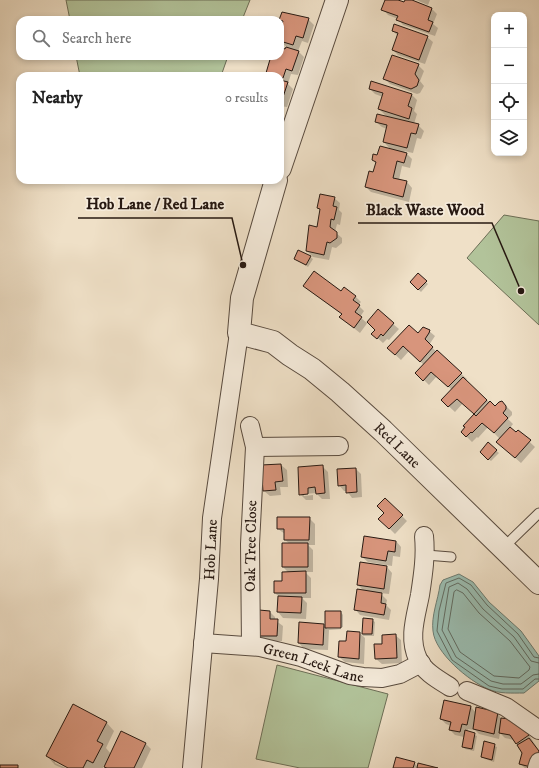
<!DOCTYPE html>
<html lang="en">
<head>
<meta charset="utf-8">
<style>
	body { margin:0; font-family:"IM FELL DW Pica",serif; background:#f6f6f6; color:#222 }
	.controls { position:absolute; right:12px; top:12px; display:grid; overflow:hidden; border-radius:8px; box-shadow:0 2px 6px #0003 }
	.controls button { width:36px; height:36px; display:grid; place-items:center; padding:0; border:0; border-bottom:1px solid #e0e0e0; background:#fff; color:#222; font:20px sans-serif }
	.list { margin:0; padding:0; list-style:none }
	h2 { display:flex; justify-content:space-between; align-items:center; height:52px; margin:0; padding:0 16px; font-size:17px }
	h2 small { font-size:13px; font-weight:400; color:#767676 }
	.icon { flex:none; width:22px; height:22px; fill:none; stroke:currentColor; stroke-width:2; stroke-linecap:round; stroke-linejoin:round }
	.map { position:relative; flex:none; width:539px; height:768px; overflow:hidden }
	.search { position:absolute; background:#fff; box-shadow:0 2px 6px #0003; left:16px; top:16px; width:268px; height:44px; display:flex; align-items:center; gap:10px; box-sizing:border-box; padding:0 14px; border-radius:12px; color:#767676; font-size:15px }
	.panel { position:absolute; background:#fff; box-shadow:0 2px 6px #0003; left:16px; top:72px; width:268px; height:112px; border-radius:12px }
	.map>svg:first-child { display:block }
	.green { fill:#b2c39a; stroke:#6c6e56 }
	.water { fill:#9abdb1; stroke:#6c7b71 }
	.shadow { fill:#0003 }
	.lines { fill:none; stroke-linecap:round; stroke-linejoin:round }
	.shore { stroke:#606b62; stroke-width:1 }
	.building { fill:#d8957c; stroke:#271912 }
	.service-casing { stroke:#594b3f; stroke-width:11 }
	.minor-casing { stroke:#594b3f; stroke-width:20 }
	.tertiary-casing { stroke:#594b3f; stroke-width:24 }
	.service { stroke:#f5ebdb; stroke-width:9 }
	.minor { stroke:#f5ebdb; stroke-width:18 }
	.tertiary { stroke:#f5ebdb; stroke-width:22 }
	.labels { text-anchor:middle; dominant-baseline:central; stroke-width:3.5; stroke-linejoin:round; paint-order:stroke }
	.street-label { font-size:15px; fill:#271912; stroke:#f5ebdb }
	.leader { fill:none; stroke:#271912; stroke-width:1.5 }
	.callout-dot { fill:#271912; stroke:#f5ebdb; stroke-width:1.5 }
	.callout-label { font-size:16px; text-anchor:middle; font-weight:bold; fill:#271912; stroke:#f5ebdb; stroke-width:3.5; stroke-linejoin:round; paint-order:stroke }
</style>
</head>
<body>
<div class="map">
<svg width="539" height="768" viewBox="0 0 539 768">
	<rect width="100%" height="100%" fill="#efe0c7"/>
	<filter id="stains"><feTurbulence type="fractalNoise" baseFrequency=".005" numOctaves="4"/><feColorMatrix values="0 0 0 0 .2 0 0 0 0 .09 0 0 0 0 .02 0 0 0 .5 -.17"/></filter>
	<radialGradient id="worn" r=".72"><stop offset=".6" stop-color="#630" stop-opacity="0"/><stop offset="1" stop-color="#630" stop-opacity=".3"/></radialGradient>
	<path class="green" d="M66,0H250L242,20H70Z
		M76,56H228L221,76H80Z
		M504,215L539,221V325L467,258Z
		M277,665L388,694L368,768H300L256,759Z"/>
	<path class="water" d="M459,574L473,582L489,602L521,631L539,656V681L524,693C512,693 499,694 488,689C469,681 435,653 433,631C431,616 438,600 440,585L443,580Z"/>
	<path class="shadow" d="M386,0H396L404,3L406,0H409L432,9L437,14L433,24L438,28L435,36L403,25L398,19L388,15L383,9Z
		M416,0H430L428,5Z
		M308,19L314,25L308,43L302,41L298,51L304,57L298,75L291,74L288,84L293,89L287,107L280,106V76H271L267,72L272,56H280V48L286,50L287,47L280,42V32L283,23L280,20Z
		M393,31L427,37L433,42L425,64L398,55L393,50L398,36Z
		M418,65L424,71L420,81L424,86L420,93L417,94L390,84L385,79Z
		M370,89L412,95L417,100L414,111L417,114L414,124L418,125L424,131L421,139L417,138L413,153L404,151L412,159L410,168L402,166L399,180L407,182L412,188L409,202L371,192L366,187L374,174L376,164L373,160L391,150L384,142L387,129L382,127L376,122L387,117L379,109L383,97L375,94Z
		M334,198L340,203L339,210L342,213L340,225L337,224L335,232L342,238V243L336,248L332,247L329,260L313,257L307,251L318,228L321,211L318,208Z
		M310,257L313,259L308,267L295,259Z
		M418,275L428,284L421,292L411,282Z
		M310,291L341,292L355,296L361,302L358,305L364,311L360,317L367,323L368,322L360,333L340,317L342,314Z
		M393,324L399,329L389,340L387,339L383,343L373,334L376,330Z
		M429,331L435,336L429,345L467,379L465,381L495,407L502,402L512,412V415L508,419L513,424L510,428L516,434L518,431L535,447L521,463L503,447L500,439L488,427L478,438L477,437L472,442L462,432L467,428L465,426L475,415L463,403L455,412L442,400L452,390L437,376L429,385L417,373L424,365L409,351L401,360L388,348Z
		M488,444L499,453L491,461L481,452Z
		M281,465L287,470L288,487H280L281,495L270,496L264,491Z
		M323,467L328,472L330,499H322L316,493L304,494V496L313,495V500H306L300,494Z
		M356,469L361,474L362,497L352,498L347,491H344L339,485Z
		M385,499L407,521L395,534L380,519L385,513Z
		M309,518L315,524V545H308L313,550V572H305L311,578V598H302L307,603L306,619L283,618L278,612L279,597L275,593L289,573L283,567L290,544L285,540V534L278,529Z
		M396,541L401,547L400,557L393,556L392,566L368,562L362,557Z
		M387,567L392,573L389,594L380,593L387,600L386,605L391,610L389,620L360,615L355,609L365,592L358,585Z
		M270,612L275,617V620L283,626L282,641H263L258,635Z
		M341,612L343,615V627H327V629H343L329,630L328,650L304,649L299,643L324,625L326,627Z
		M364,619L372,620L375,622L374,636H363Z
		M360,633L365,638L364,664L345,662L339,657L347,642Z
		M395,635L401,640L402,663L382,664L376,659L383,645Z
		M471,707L476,713H497L502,719L524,727L539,751V768H525L520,764L523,752L518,745L514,740L505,738L500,733L499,739L479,734L473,728V730L468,729L467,732L477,736L474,751L465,749L463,747L464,737L455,735L450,730L451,726L446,724L441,719Z
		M106,722L114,731L106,748L111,754L145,743L151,749L142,768H107L104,765L103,768H70L55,760V763L66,768H62L55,765L47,756Z
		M485,742L497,747L494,762L485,759L482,757Z
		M414,763L418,767L433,768H394Z"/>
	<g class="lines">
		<path class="shore" d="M457,590L463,593L479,613L510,641L530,667L529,670L519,678L494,676L460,652L448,629L454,592Z
			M539,658L534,657L518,634L487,605L471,585L459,578L446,583L439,611L437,631L452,660L489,686L502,689H523L535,679H539
			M539,663L531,661L514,637L483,609L467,589L458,583L449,587L442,630L456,657L491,681L503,684H521L533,675L539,674"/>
	</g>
	<path class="building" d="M385,0H398L404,2L405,0H412L432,8L428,20L433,22L429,32L396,20L398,16L381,10Z
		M282,12L309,18L303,38L296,36L293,45L280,41V29L283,21L279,20Z
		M394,24L428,36L419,60L392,50L398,33L392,31Z
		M280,47L285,49L286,47L299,51L292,71L286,69L283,78L266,73L271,56H280Z
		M392,55L419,64L415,74L419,80L417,86L411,89L383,79Z
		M280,80L288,82L281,103L280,102Z
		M371,81L412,94L408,106L412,108L409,119L378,109L383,93L369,89Z
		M377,114L419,124L416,134L411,133L407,148L383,142L387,125L375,122Z
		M380,146L407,153L404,163L397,161L393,178L407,181L403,197L365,187L369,171L373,172L376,162L372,160L373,154L377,155Z
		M320,194L335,197L333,206L337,207L334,220L331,219L330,227L337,232V238L330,243L327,242L324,255L306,251L309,225L317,227L320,209L317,208Z
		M298,250L311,256L306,265L294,259Z
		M314,271L341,291L344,287L356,296L353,300L360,305L355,312L362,317L354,328L339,317L342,314L303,286Z
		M418,273L427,281L418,290L410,282Z
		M378,309L394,323L383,336L381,334L377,339L371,334L375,330L367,322Z
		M409,325L418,333L423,327L430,330L429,333L425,339L433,347L420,362L403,346L395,355L387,348Z
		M437,350L462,373L448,387L431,372L423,381L415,373Z
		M463,377L487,400L474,414L457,399L448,407L441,400Z
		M490,401L495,406L499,402L502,401L506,406V409L503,413L508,418L494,433L482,423L472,433L471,432L466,437L461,432L465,427L463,426L474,414L476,416Z
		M510,427L516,432L518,430L531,440L515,458L496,442Z
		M488,442L497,450L488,460L480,452Z
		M281,464L283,481L275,482L276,490L263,491L261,465Z
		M323,465L325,493L316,494L315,487L308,488V494L299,495L298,467Z
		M356,468L357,492L346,493V485L338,486L337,469Z
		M385,498L403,515L389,529L378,519L384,513L377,506Z
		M277,517H310L309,540H284V529H277Z
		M364,536L396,541L395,552L388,551L386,561L361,557Z
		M282,543H308V567H282Z
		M360,562L387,566L384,589L357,585Z
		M306,571V593H274V581H282V572Z
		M357,589L382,593L381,603L386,604L384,615L354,610Z
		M278,596L302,597L301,613L277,612Z
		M259,610L270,611V619H278L277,636H257Z
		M325,611H341V628H325Z
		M363,618L373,619L372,634H362Z
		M299,622L324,624L323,645L298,643Z
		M347,631L360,632L359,659L338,657L339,641H346Z
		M396,634L397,658L375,659L374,644H382V635Z
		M444,700L471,706L467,725L462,724L460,732L449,730L451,722L440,719Z
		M73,704L107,722L97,741L103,744L93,763L87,760L83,768H68L46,756Z
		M476,707L498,712L494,734L473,729Z
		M501,718L518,720L529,735L516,744L510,735L499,733Z
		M465,730L475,733L472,749L462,747Z
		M121,731L146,743L134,768H107L104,767Z
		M529,738L539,751L535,768L519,764L522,753L517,745Z
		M484,741L495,744L492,760L481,757Z
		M396,757L415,762L413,768H393Z
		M418,763L438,768H417Z
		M0,765H18V768H0Z"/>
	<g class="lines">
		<defs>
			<path id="service" d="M503,548L539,513
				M426,555L451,557"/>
			<g id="minor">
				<path d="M250,426L255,447L250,544L251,646"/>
				<path d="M255,447L339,446"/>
				<path d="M424,536C426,556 423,575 420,595C416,616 408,638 418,659C424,672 439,680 450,687"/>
				<path id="s1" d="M203,643L260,647L301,657L350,675L363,677L382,678L400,674L421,663"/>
				<path d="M467,691L506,707L539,730"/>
				<path id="s2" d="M192,768L209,579L212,518L239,333"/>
				<path d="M537,768L539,762"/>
			</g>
			<g id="tertiary">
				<path d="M280,168L337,0"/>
				<path id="s3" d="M276,180L242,298L239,333L273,342L290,355L312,369L340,392L383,431L539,583"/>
			</g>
		</defs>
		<use href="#service" class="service-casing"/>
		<use href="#minor" class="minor-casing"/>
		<use href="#tertiary" class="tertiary-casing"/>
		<use href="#service" class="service"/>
		<use href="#minor" class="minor"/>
		<use href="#tertiary" class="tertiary"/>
	</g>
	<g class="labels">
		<g class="street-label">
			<text stroke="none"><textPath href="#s3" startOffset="355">Red Lane</textPath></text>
			<text transform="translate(251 546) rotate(-89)">Oak Tree Close</text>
			<text stroke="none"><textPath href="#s2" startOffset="219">Hob Lane</textPath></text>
			<text stroke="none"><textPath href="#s1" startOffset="113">Green Leek Lane</textPath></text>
		</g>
	</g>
	<path class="leader" d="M243 265L232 218H78M521 291L492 223H358"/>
	<g class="callout-dot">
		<circle cx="243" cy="265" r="4"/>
		<circle cx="521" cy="291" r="4"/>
	</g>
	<g class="callout-label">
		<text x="155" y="209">Hob Lane / Red Lane</text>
		<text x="425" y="215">Black Waste Wood</text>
	</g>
	<rect width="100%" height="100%" filter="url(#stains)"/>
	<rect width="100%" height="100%" fill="url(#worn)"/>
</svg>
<div class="controls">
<button>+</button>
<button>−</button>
<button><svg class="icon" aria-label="locate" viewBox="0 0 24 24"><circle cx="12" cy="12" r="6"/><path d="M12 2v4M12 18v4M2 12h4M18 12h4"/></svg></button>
<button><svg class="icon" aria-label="layers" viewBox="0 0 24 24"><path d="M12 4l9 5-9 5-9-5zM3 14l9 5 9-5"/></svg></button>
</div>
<div class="search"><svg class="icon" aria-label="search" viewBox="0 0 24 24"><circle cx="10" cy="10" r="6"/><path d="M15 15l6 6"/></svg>Search here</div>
<section class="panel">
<h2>Nearby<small>0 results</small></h2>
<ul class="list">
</ul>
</section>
</div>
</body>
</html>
